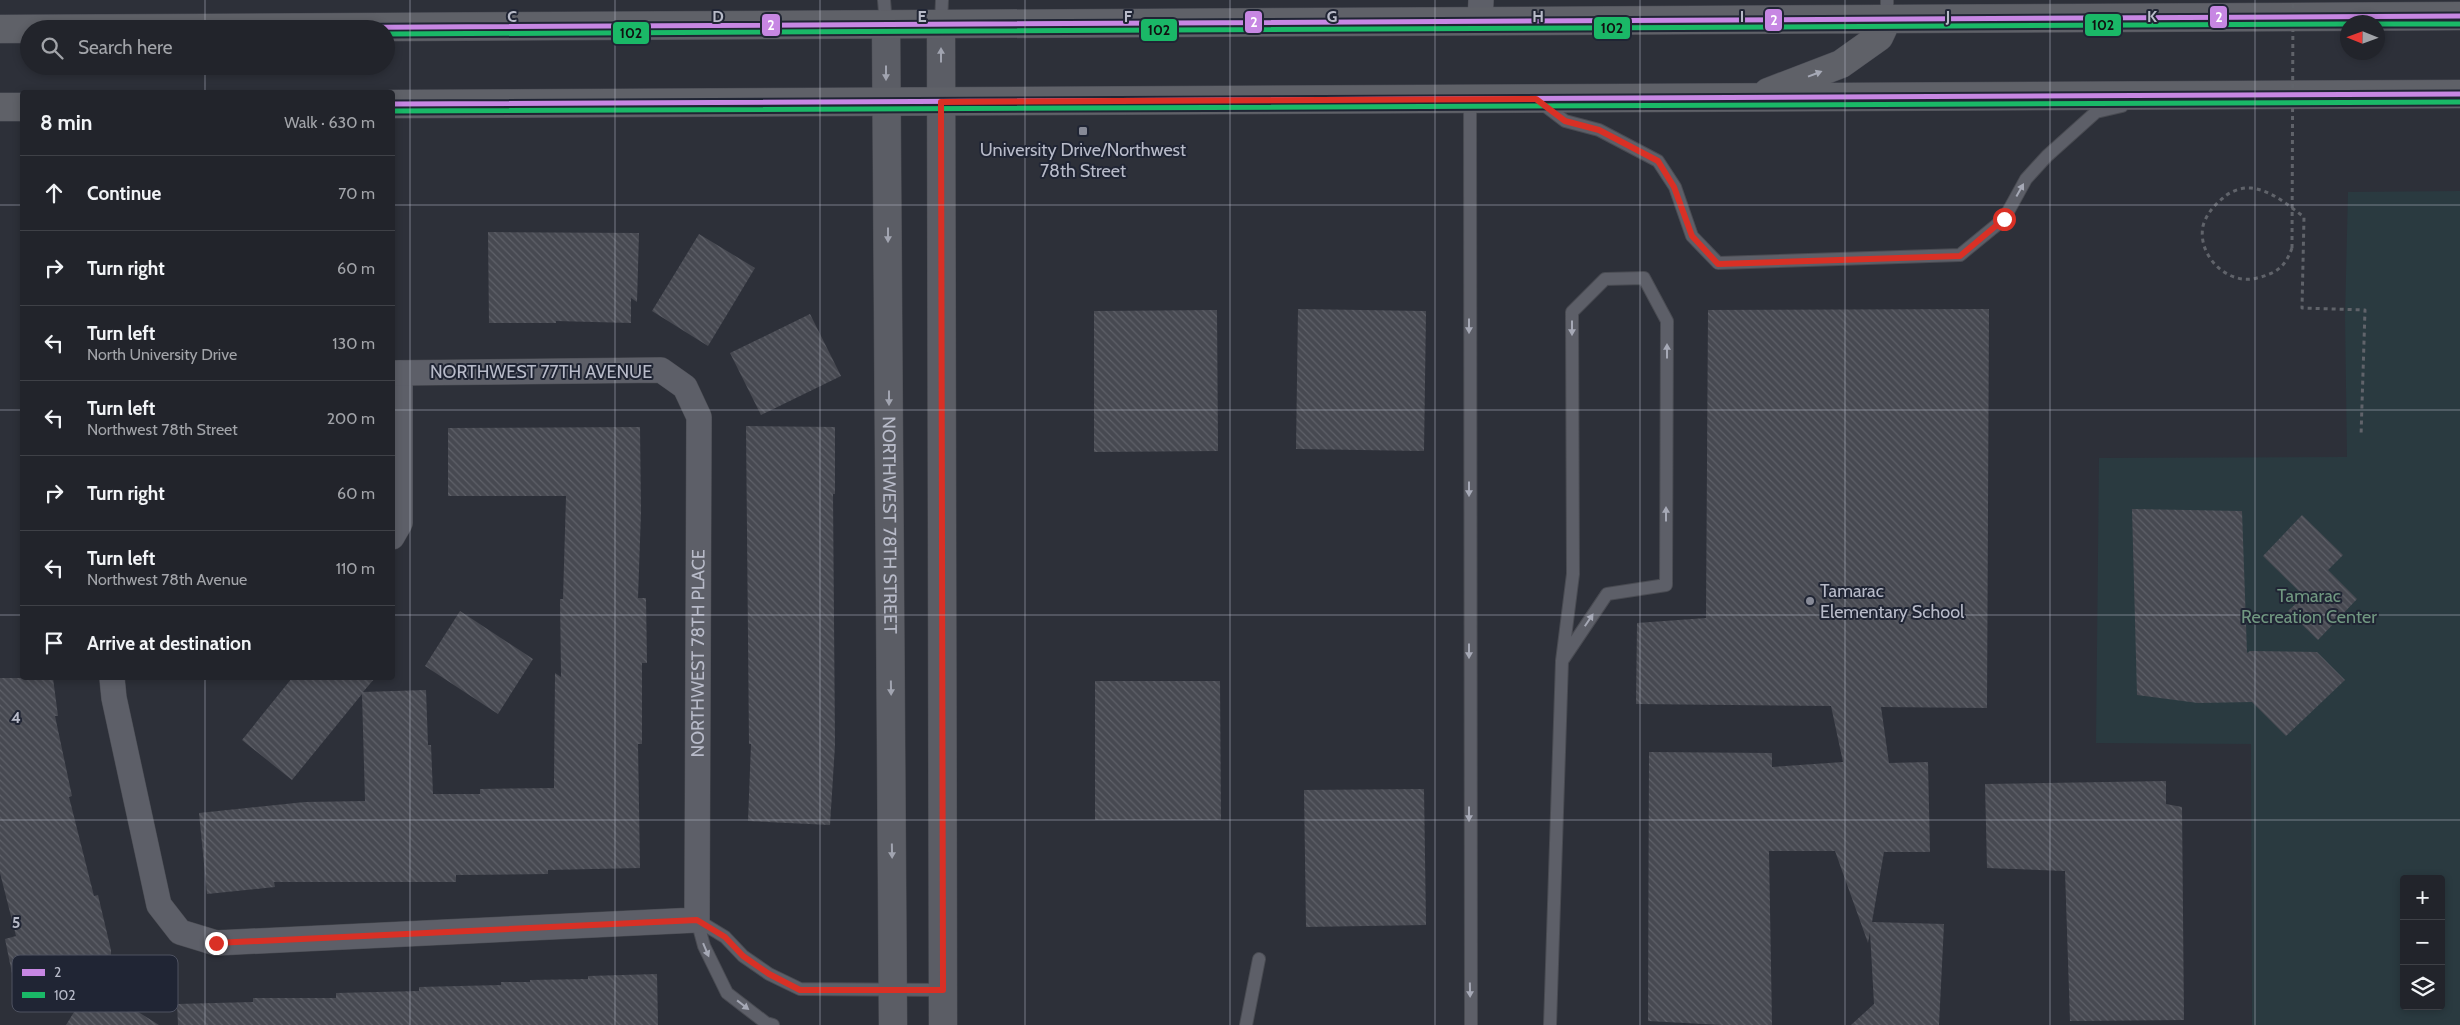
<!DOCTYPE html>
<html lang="en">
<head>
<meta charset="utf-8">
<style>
	body { margin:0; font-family:Cabin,sans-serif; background:#2a2c33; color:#f1f3f6 }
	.controls { position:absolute; right:15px; bottom:15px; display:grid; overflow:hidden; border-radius:5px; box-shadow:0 2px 8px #0003 }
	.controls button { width:45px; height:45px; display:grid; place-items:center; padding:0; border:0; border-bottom:1px solid #3f4147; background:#22242b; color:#f1f3f6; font:25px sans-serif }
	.compass { position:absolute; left:2340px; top:15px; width:45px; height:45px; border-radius:50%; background:#22242b; box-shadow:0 2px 8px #0003; rotate:271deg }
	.stop { position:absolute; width:15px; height:15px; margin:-11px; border:4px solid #d93025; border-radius:50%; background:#fff }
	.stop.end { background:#d93025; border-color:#fff; box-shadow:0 1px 5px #0008 }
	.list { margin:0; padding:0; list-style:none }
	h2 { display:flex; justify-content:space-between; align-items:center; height:65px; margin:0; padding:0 20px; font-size:21px }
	h2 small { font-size:16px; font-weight:400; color:#a2a4a9 }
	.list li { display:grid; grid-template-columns:32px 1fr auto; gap:15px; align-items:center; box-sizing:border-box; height:75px; padding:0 20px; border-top:1px solid #3f4147 }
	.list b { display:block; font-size:19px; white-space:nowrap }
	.list p { margin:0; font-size:16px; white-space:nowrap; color:#a2a4a9 }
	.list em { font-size:16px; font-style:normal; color:#a2a4a9 }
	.icon { flex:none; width:28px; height:28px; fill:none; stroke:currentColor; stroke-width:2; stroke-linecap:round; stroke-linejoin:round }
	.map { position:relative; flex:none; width:2460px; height:1025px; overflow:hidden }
	.search { position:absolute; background:#22242b; box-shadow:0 2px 8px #0003; left:20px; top:20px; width:375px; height:55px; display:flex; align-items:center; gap:12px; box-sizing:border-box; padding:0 18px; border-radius:28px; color:#a2a4a9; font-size:19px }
	.panel { position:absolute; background:#22242b; box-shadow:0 2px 8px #0003; left:20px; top:90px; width:375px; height:590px; border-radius:5px }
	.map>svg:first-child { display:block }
	.park { fill:#2a3a40; fill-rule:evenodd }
	.building { fill:url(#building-back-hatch) }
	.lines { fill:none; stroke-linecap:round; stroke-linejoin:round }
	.lane-casing { stroke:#494b52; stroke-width:14 }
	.street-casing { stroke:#494b52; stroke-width:26 }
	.secondary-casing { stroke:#494b52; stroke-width:29 }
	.primary-casing { stroke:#4b4d56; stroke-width:29 }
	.path { stroke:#60636a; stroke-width:3; stroke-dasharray:4 4; stroke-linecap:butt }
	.lane { stroke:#5d5f68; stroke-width:12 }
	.street { stroke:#5d5f68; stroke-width:25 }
	.secondary { stroke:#5b5d65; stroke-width:28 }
	.primary { stroke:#5f6168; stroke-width:28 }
	.path-bridge { stroke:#60636a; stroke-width:3; stroke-dasharray:4 4; stroke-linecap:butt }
	.bus-1-casing { stroke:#202534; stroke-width:9 }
	.bus-2-casing { stroke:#202534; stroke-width:9 }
	.bus-1 { stroke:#c787e3; stroke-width:5 }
	.bus-2 { stroke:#1ab867; stroke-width:5 }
	.oneway { fill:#a1a4b0 }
	.oneway2 { fill:#a6a9b6 }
	.route { stroke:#d93025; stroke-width:6 }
	.grid { fill:none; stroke:#b8bbc9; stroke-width:1; stroke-opacity:0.55 }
	.poi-dot { fill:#878a97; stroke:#202534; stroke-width:2 }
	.labels { text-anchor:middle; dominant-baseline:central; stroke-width:4; stroke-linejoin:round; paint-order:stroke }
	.poi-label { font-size:18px; fill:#b8bbc9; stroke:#202534 }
	.street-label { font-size:18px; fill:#b8bbc9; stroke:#202534 }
	.park-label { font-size:18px; fill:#719881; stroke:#202534 }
	.key { fill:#202534; stroke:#4e5261; stroke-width:1 }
	.key-label { font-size:14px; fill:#b8bbc9 }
	.grid-label { font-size:16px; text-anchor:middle; font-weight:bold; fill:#b8bbc9; stroke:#202534; stroke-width:4; stroke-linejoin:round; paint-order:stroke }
	.line-badge { stroke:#202534; stroke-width:2 }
	.badge-label { font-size:14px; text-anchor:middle; font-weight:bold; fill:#fff }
	.pale-badge-label { font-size:14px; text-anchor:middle; font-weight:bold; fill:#111 }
</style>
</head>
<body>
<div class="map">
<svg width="2460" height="1025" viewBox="0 0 2460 1025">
	<defs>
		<pattern id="building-back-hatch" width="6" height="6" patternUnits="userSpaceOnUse" patternTransform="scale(1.25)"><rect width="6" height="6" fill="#474951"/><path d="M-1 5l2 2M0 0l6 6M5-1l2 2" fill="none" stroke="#5f6169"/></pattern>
	</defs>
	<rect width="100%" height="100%" fill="#2d3039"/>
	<path class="park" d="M2460,191V1025H2252L2251,744L2096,743L2099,458L2347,457L2345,317L2348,192ZM2404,879H2441V1006H2404Z"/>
	<path class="building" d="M488,232L639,233L637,302L631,298V323L556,321V323H489Z
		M699,234L755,268L708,346L652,311Z
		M1298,309L1426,311L1424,451L1296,449Z
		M1989,309L1987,708L1881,707L1889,763L1928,762L1930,852H1884L1872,922L1944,924L1939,1025H1851L1874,1004L1870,932L1868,943L1835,851H1769L1772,1025H1722L1648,1021L1649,752L1772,753V767L1843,762L1831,706L1636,704L1637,623L1706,618L1708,310Z
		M1217,310L1218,451L1094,452V311Z
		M810,314L841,376L761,415L730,353Z
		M746,426L835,427V494H833L835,745L830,825L748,821L751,744H749Z
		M640,427L641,512L638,598H646L647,663H642V744H638L640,868L548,870V874L456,875V882H274L275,887L207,894L199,813L305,802L365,801L362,694L292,780L242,740L292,678H375L363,692L426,690L428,745H431L433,794H480V789L554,788L555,673L561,677L560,599H563L566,496H448V428Z
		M2132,509L2242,511L2247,653L2250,651L2317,652L2345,680L2286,736L2252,702L2198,703L2137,695Z
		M2302,515L2343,555L2328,570L2357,599L2318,640L2288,611L2304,596L2263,556Z
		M460,611L533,659L498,714L425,666Z
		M0,678H53L58,716H55L72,796L69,797L94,896L98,895L111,950V961L14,983L5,939L16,936L0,873Z
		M1095,681H1220L1221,820H1095Z
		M2166,781V804L2182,807L2184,1020L2070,1021L2065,871L1987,868L1985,784Z
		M1424,789L1426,925L1306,927L1304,790Z
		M657,974L658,1025H178L177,1004L253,1002V998H336V993L419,991V987L501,985V982H530V980L588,979V976Z
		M92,983L159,1025H66Z"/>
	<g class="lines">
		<defs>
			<path id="lane" d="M884,0L886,24
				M1887,20V0
				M941,24L942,0
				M1470,99L1471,1025
				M1540,102L1565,121L1599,130L1658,161L1675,187L1692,236L1718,263L1960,255L2004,219L2026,179L2047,156L2096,112L2122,106
				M697,920L725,937L743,956L769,974L800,989L943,990
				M697,920L704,946L727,993L766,1023L773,1025
				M1246,1025L1259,959
				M1550,1025L1562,661L1573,574L1572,312L1605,279L1644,278L1667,321L1666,585L1607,594L1562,661"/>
			<g id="street">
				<path d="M1480,22L1481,0"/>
				<path d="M392,537L400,523V373"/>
				<path id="s1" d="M112,678L114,698L159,905L180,932L216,943L697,920L699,417L685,387L661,370L392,373"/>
			</g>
			<g id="secondary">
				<path id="s2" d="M886,24L893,1025"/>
				<path d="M941,24L943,1025"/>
			</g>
			<path id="primary" d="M0,29L2460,16
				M1768,92L1841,64L1879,37L1887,20
				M392,104L2460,94
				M0,107H22"/>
		</defs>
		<use href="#lane" class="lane-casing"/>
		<use href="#street" class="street-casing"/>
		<use href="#secondary" class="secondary-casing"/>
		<use href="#primary" class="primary-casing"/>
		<path class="path" d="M2292,248C2285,267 2277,273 2257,278C2228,286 2197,256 2203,226C2206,215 2214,205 2223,198C2229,192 2241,187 2251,188C2271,190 2288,205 2304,217L2302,308L2365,310L2361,436"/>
		<use href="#lane" class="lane"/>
		<use href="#street" class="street"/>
		<use href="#secondary" class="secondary"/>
		<use href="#primary" class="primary"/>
		<path class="path-bridge" d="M2292,248L2293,0"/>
		<defs>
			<path id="bus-1" d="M47,29L2460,16
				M392,104L2460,94"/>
			<path id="bus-2" d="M2378,24H2460
				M386,34L2348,24
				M392,111L2460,102"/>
		</defs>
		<use href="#bus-1" class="bus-1-casing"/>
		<use href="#bus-2" class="bus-2-casing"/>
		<use href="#bus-1" class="bus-1"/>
		<use href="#bus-2" class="bus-2"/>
	</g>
	<defs><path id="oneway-solid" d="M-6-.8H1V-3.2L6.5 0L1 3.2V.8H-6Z" transform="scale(1.25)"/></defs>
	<g class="oneway">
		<use href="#oneway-solid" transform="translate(941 55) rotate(-90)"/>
		<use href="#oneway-solid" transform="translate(886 73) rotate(90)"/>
		<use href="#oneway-solid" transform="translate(888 235) rotate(90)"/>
		<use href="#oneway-solid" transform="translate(889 398) rotate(90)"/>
		<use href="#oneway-solid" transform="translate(891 688) rotate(89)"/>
		<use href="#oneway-solid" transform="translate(892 851) rotate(89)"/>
	</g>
	<g class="oneway2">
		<use href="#oneway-solid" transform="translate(1815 74) rotate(-21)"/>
		<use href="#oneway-solid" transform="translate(2020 190) rotate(-61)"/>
		<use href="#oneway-solid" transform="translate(1469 326) rotate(90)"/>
		<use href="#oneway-solid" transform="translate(1572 328) rotate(90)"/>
		<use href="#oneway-solid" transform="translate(1667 351) rotate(-90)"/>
		<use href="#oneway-solid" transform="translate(1469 489) rotate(90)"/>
		<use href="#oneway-solid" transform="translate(1666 514) rotate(-90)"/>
		<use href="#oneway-solid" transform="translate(1589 620) rotate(-56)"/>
		<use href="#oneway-solid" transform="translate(1469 651) rotate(90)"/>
		<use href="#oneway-solid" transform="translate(1469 814) rotate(90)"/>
		<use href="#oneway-solid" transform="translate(706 950) rotate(67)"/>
		<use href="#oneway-solid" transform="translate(1470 990) rotate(89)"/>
		<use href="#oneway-solid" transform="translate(743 1005) rotate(38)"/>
	</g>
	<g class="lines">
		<path class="route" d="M216,943L697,920L725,937L743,956L769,974L800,990H943L941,102L1536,99L1565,121L1599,130L1658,161L1674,187L1692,236L1718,264L1960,256L2004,219"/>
	</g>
	<path class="grid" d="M205,0V29M410,0V1025M615,0V1025M820,0V1025M1025,0V1025M1230,0V1025M1435,0V1025M1640,0V1025M1845,0V1025M2050,0V1025M2255,0V1025M205,66V92M0,205H22M392,205H2460M0,410H22M392,410H2460M0,615H22M392,615H2460M205,678V1025M0,820H2460"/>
	<g class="poi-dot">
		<rect x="1078" y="126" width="10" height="10" rx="2.5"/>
		<circle cx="1810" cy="601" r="5"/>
	</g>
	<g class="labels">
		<g class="poi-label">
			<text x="1083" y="150">University Drive/Northwest<tspan x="1083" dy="21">78th Street</tspan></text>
			<text x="1820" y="591" text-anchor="start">Tamarac<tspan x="1820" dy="21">Elementary School</tspan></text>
		</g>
		<g class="street-label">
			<text x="541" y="372">NORTHWEST 77TH AVENUE</text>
			<text stroke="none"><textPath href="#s2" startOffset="501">NORTHWEST 78TH STREET</textPath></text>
			<text stroke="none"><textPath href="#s1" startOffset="1052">NORTHWEST 78TH PLACE</textPath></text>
		</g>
		<g class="park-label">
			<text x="2309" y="596">Tamarac<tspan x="2309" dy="21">Recreation Center</tspan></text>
		</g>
	</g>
	<rect x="12" y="955" width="166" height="57" rx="8" class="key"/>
	<rect x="22" y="969" width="23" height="7" fill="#c787e3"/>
	<rect x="22" y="992" width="23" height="6" fill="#1ab867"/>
	<g class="key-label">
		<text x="54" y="977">2</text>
		<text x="54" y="1000">102</text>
	</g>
	<g class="grid-label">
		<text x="512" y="22">C</text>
		<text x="718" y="22">D</text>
		<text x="922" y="22">E</text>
		<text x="1128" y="22">F</text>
		<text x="1332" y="22">G</text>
		<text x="1538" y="22">H</text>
		<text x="1742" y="22">I</text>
		<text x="1948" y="22">J</text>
		<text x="2152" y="22">K</text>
		<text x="16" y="723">4</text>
		<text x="16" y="928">5</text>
	</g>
	<g class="line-badge">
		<rect x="2209" y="5" width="19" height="24" rx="5" fill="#c787e3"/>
		<rect x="1764" y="8" width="19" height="24" rx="5" fill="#c787e3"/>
		<rect x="1244" y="10" width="19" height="24" rx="5" fill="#c787e3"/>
		<rect x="761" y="13" width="20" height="24" rx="5" fill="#c787e3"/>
		<rect x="2084" y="13" width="38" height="24" rx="5" fill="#1ab867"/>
		<rect x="1593" y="16" width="38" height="24" rx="5" fill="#1ab867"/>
		<rect x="1140" y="18" width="38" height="24" rx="5" fill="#1ab867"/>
		<rect x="612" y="21" width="38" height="24" rx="5" fill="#1ab867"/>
	</g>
	<g class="badge-label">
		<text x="2219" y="22">2</text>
		<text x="1774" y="25">2</text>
		<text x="1254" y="27">2</text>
		<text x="771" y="30">2</text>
	</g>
	<g class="pale-badge-label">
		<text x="2103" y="30">102</text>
		<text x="1612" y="33">102</text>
		<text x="1159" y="35">102</text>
		<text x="631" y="38">102</text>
	</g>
</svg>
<div class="controls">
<button>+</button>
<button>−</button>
<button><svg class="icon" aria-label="layers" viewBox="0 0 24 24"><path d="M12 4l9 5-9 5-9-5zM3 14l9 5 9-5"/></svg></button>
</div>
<svg class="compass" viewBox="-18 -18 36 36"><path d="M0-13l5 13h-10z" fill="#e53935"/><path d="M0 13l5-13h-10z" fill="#a2a4a9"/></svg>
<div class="stop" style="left:2004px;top:219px"></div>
<div class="stop end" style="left:216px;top:943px"></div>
<div class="search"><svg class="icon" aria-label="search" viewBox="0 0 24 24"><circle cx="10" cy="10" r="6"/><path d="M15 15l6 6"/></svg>Search here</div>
<section class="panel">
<h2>8 min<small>Walk · 630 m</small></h2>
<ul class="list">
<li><svg class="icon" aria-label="ahead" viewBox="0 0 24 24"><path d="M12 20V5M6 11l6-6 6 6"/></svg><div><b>Continue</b></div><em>70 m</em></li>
<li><svg class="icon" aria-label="right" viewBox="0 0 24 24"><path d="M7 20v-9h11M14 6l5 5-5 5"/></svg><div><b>Turn right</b></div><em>60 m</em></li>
<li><svg class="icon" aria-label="left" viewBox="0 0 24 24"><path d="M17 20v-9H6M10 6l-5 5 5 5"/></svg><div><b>Turn left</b><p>North University Drive</p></div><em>130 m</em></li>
<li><svg class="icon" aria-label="left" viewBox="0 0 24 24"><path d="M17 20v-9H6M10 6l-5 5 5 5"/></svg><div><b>Turn left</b><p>Northwest 78th Street</p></div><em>200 m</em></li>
<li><svg class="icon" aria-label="right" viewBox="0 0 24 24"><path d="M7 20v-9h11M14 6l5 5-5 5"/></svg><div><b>Turn right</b></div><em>60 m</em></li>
<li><svg class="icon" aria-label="left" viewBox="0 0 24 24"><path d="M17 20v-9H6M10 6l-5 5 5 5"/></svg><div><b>Turn left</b><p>Northwest 78th Avenue</p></div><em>110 m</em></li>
<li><svg class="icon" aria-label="arrive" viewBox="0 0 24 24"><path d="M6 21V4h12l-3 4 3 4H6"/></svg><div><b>Arrive at destination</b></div></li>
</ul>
</section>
</div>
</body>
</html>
